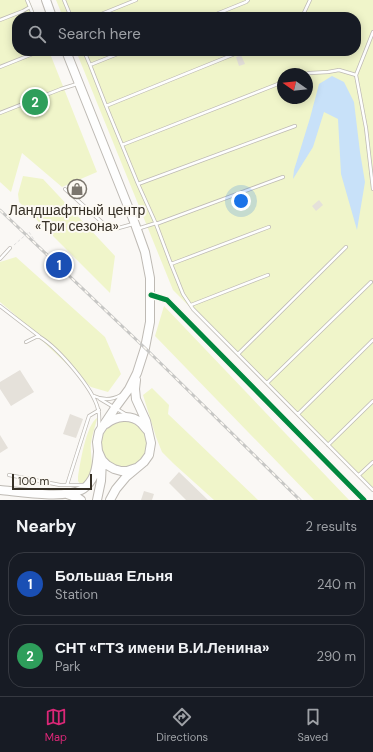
<!DOCTYPE html>
<html lang="en">
<head>
<meta charset="utf-8">
<style>
	body { margin:0; font-family:"DM Sans",sans-serif; background:#242831; color:#f1f3f6 }
	.compass { position:absolute; left:277px; top:68px; width:36px; height:36px; border-radius:50%; background:#171b24; box-shadow:0 2px 10px #0003; rotate:284deg }
	.scale { position:absolute; left:12px; bottom:10px; width:80px; box-sizing:border-box; padding-left:4px; border:2px solid #363026; border-top:0; font-size:11px; line-height:14px; white-space:nowrap; color:#363026; -webkit-text-stroke:3px #fcf9f3; paint-order:stroke }
	.you { position:absolute; left:241px; top:201px; width:14px; height:14px; margin:-10px; border:3px solid #fff; border-radius:50%; background:#1a73e8; box-shadow:0 0 0 6px #1a73e833 }
	.badge { display:grid; place-items:center; width:26px; height:26px; border-radius:50%; background:#db2777; color:#fff; font-size:13px; font-weight:700 }
	.pin { position:absolute; translate:-50% -50%; border:2px solid #fff; box-shadow:0 1px 4px #0006 }
	.list { margin:0; padding:0; list-style:none }
	h2 { display:flex; justify-content:space-between; align-items:center; height:52px; margin:0; padding:0 16px; font-size:17px }
	h2 small { font-size:13px; font-weight:400; color:#9ea1a6 }
	.list li { display:grid; grid-template-columns:26px 1fr auto; gap:12px; align-items:center; box-sizing:border-box; height:64px; margin:0 8px 8px; padding:0 8px; border:1px solid #363941; border-radius:16px }
	.list b { display:block; font-size:15px; white-space:nowrap }
	.list p { margin:0; font-size:13px; white-space:nowrap; color:#9ea1a6 }
	.list em { font-size:13px; font-style:normal; color:#9ea1a6 }
	.icon { flex:none; width:22px; height:22px; fill:none; stroke:currentColor; stroke-width:2; stroke-linecap:round; stroke-linejoin:round }
	.map { position:relative; flex:none; width:373px; height:500px; overflow:hidden }
	.search { position:absolute; background:#171b24; box-shadow:0 2px 10px #0003; left:12px; right:12px; top:12px; height:44px; display:flex; align-items:center; gap:10px; box-sizing:border-box; padding:0 14px; border-radius:16px; color:#9ea1a6; font-size:15px }
	.sheet { height:196px; background:#171b24 }
	nav { display:flex; justify-content:space-around; align-items:center; box-sizing:border-box; height:56px; border-top:1px solid #363941; background:#171b24; font-size:11px; color:#9ea1a6 }
	nav a { display:grid; justify-items:center; gap:2px }
	nav .on { color:#db2777 }
	.map>svg:first-child { display:block }
	.green { fill:#f0f5ca; fill-rule:evenodd }
	.water { fill:#c8e1f9 }
	.building { fill:#e5e1da }
	.lines { fill:none; stroke-linecap:round; stroke-linejoin:round }
	.lane-casing { stroke:#bebab4; stroke-width:4 }
	.street-casing { stroke:#bebab4; stroke-width:7 }
	.secondary-casing { stroke:#bebab4; stroke-width:10 }
	.path { stroke:#e0dfde; stroke-width:1; stroke-dasharray:3 2; stroke-linecap:butt }
	.lane { stroke:#fefefe; stroke-width:2.5 }
	.street { stroke:#fefefe; stroke-width:5.5 }
	.secondary { stroke:#fefefe; stroke-width:8 }
	.rail-casing { stroke:#c7c7c5; stroke-width:3 }
	.rail { stroke:#fcf9f3; stroke-width:1.5; stroke-dasharray:4.5; stroke-linecap:butt }
	.cycleway-casing { stroke:#fcf9f3; stroke-width:8 }
	.cycleway { stroke:#00873e; stroke-width:5 }
	.labels { text-anchor:middle; dominant-baseline:central; stroke-width:4; stroke-linejoin:round; paint-order:stroke }
	.poi-label { font-size:14px; fill:#363026; stroke:#fcf9f3 }
</style>
</head>
<body>
<div class="map">
<svg width="373" height="500" viewBox="0 0 373 500">
	<rect width="100%" height="100%" fill="#faf8f5"/>
	<path class="green" d="M0,0H29L36,17H17V51H49L97,172L62,187L22,153L11,192L0,182Z
		M56,0H373V491L173,290L76,51H356V17H63ZM283,74H307V98H283Z
		M23,176L43,179L115,256L110,293L19,202L18,194Z
		M16,257L105,337L121,374L108,392L91,387L13,313L0,302V262Z
		M164,306L349,500H314L155,336Z
		M152,388L169,405L168,414L258,500H214L174,464L162,452L156,437L143,395Z
		M97,418V419C95,427 92,435 91,443C89,454 99,483 80,484L78,481V477C80,464 86,425 97,418Z
		M101 444a23 23 0 1 1 46 0a23 23 0 1 1-46 0Z"/>
	<path class="water" d="M332,76L344,82L354,102L360,152L365,182L357,230L341,174L338,119L324,112L313,147L293,179L294,170L310,118L319,84Z"/>
	<path class="building" d="M241,55L245,64L239,66L236,57Z
		M319,200L323,205L316,211L312,206Z
		M20,370L34,392L11,406L0,389V382Z
		M70,414L83,419L76,438L63,434Z
		M0,435L8,448L0,453Z
		M179,472L208,500H186L169,483Z
		M144,491L154,494L152,500H141Z"/>
	<g class="lines">
		<defs>
			<path id="lane" d="M64,0L71,17
				M30,7L34,17
				M94,17L136,0
				M209,17L246,2L248,0
				M302,17L310,0
				M0,20L23,11L30,7L27,0
				M84,51L90,65
				M125,51L90,65L106,106L242,51
				M0,67L40,51
				M305,74L310,73L328,72L339,70L356,75L373,32
				M356,75L366,128L373,189
				M106,106L138,184L156,224L171,264L183,294L193,309L373,490
				M0,113L61,89L77,84
				M122,145L283,82
				M138,184L295,126
				M65,189L104,224L110,229H115L133,224
				M156,224L283,177
				M137,229L156,223
				M0,259L10,248
				M171,264L269,227
				M191,305L268,275
				M0,306L39,336
				M26,342L36,337H40C58,348 93,388 98,409C100,415 99,422 99,428
				M238,354L346,247
				M267,383L371,282
				M94,396C104,401 112,400 121,395
				M100,399L127,415
				M298,414L373,340
				M328,445L373,401
				M9,475L60,485H83
				M359,475L373,462
				M67,485L89,416L99,410"/>
			<path id="street" d="M151,295L167,300L364,500"/>
			<path id="secondary" d="M46,0L52,17
				M66,51L135,224L145,252L150,278V322L145,348L137,373L129,389L115,408L99,432L97,442L98,451L102,460L107,465L114,469L121,471H127L136,468
				M106,424C116,416 131,414 141,423C143,425 145,428 147,430
				M0,490C21,492 63,499 81,490C86,488 89,484 92,479C97,471 97,461 98,452
				M67,494L78,498L81,500
				M97,500L101,481L102,460
				M110,500L116,489L126,477L144,462L149,455L151,443L146,421L136,399L135,389L136,380"/>
		</defs>
		<use href="#lane" class="lane-casing"/>
		<use href="#street" class="street-casing"/>
		<use href="#secondary" class="secondary-casing"/>
		<path class="path" d="M14,245L29,232L35,241"/>
		<use href="#lane" class="lane"/>
		<use href="#street" class="street"/>
		<use href="#secondary" class="secondary"/>
		<defs>
			<path id="rail" d="M0,210L145,348L300,500"/>
		</defs>
		<use href="#rail" class="rail-casing"/>
		<use href="#rail" class="rail"/>
		<defs>
			<path id="cycleway" d="M151,295L167,300L364,500"/>
		</defs>
		<use href="#cycleway" class="cycleway-casing"/>
		<use href="#cycleway" class="cycleway"/>
	</g>
	<defs>
		<symbol id="shop-ring" viewBox="-11 -11 22 22"><circle r="9.5" fill="#fcf9f3" stroke="#7b766e" stroke-width="1.5"/><path d="M-5-2.5h2.3a2.7 3.5 0 0 1 5.4 0H5L5.5 6h-11ZM-1.5-2.5h3a1.5 2.3 0 0 0-3 0Z" fill="#7b766e"/></symbol>
	</defs>
	<g fill-rule="evenodd">
		<use href="#shop-ring" x="66" y="178" width="22" height="22"/>
	</g>
	<g class="labels">
		<g class="poi-label">
			<text x="77" y="210">Ландшафтный центр<tspan x="77" dy="16">«Три сезона»</tspan></text>
		</g>
	</g>
</svg>
<svg class="compass" viewBox="-18 -18 36 36"><path d="M0-13l5 13h-10z" fill="#e53935"/><path d="M0 13l5-13h-10z" fill="#9ea1a6"/></svg>
<div class="scale">100 m</div>
<div class="you"></div>
<div class="pin badge" style="left:59px;top:265px;background:#1a4fb4">1</div>
<div class="pin badge" style="left:35px;top:102px;background:#2e9e5b">2</div>
<div class="search"><svg class="icon" aria-label="search" viewBox="0 0 24 24"><circle cx="10" cy="10" r="6"/><path d="M15 15l6 6"/></svg>Search here</div>
</div>
<section class="sheet">
<h2>Nearby<small>2 results</small></h2>
<ul class="list">
<li><span class="badge" style="background:#1a4fb4">1</span><div><b>Большая Ельня</b><p>Station</p></div><em>240 m</em></li>
<li><span class="badge" style="background:#2e9e5b">2</span><div><b>СНТ «ГТЗ имени В.И.Ленина»</b><p>Park</p></div><em>290 m</em></li>
</ul>
</section>
<nav>
<a class="on"><svg class="icon" aria-label="map" viewBox="0 0 24 24"><path d="M3 6l6-2 6 2 6-2v14l-6 2-6-2-6 2zM9 4v14M15 6v14"/></svg>Map</a>
<a><svg class="icon" aria-label="directions" viewBox="0 0 24 24"><path d="M12 3l9 9-9 9-9-9zM9 14v-3h6M13 9l2 2-2 2"/></svg>Directions</a>
<a><svg class="icon" aria-label="saved" viewBox="0 0 24 24"><path d="M7 4h10v16l-5-4-5 4z"/></svg>Saved</a>
</nav>
</body>
</html>
